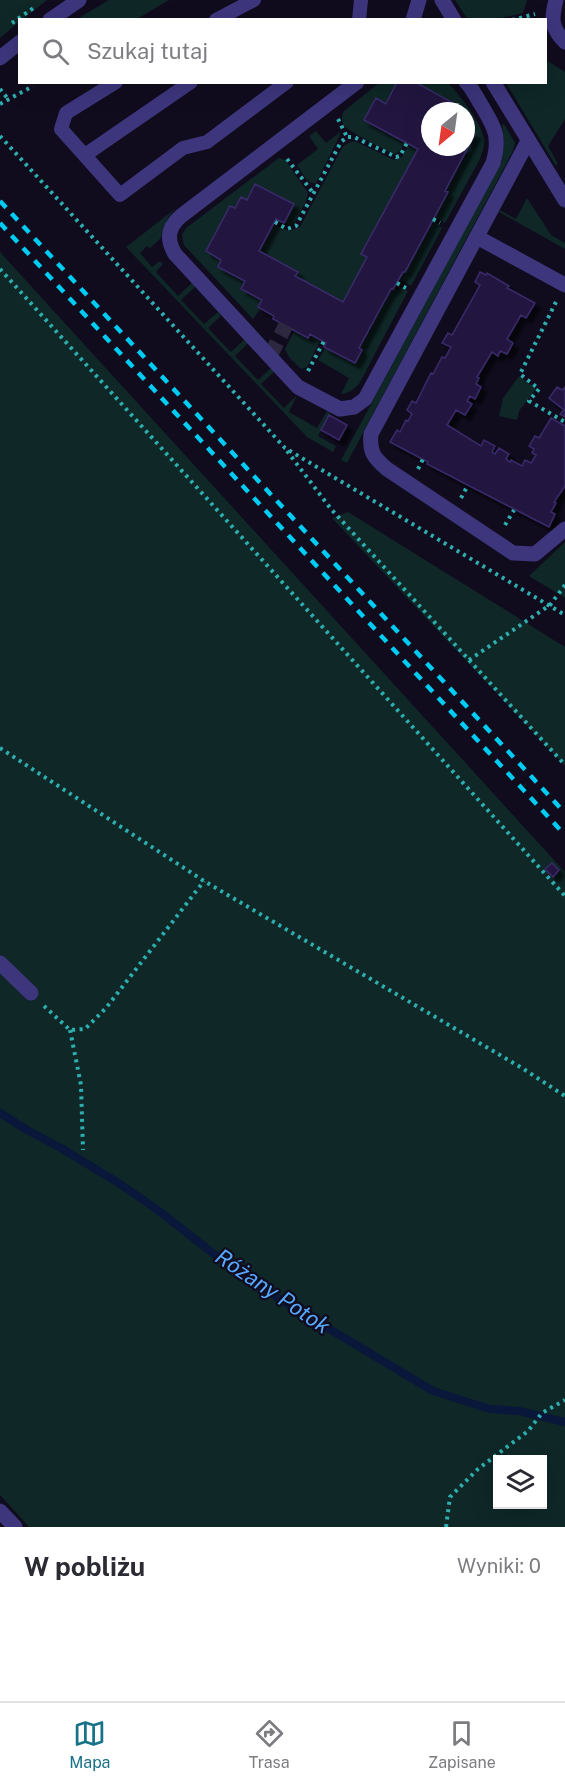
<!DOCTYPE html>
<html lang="pl">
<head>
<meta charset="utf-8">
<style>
	body { margin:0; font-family:"Public Sans",sans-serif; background:#f2f2f3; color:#2b2b33 }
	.controls { position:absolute; right:18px; bottom:18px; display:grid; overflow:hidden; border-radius:0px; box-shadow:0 6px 24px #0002 }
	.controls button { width:54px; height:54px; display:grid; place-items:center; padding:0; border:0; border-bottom:2px solid #e1e1e2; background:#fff; color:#2b2b33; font:30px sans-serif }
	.compass { position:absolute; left:421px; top:102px; width:54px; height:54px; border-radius:50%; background:#fff; box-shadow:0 6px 24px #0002; rotate:209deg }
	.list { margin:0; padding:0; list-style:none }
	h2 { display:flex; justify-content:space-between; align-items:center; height:78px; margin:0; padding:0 24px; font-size:26px }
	h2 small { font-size:20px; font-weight:400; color:#7c7c81 }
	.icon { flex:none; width:33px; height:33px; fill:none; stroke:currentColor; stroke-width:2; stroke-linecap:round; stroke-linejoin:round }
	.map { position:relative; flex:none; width:565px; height:1527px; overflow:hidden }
	.search { position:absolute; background:#fff; box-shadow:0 6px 24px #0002; left:18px; right:18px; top:18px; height:66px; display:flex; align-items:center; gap:15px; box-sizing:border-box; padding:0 21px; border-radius:0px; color:#7c7c81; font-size:22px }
	.sheet { height:174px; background:#fff }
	nav { display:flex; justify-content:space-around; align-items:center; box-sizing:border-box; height:84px; border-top:2px solid #e1e1e2; background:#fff; font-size:16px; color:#7c7c81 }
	nav a { display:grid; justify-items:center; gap:3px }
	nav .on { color:#187389 }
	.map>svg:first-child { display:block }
	.green { fill:#0f2727; fill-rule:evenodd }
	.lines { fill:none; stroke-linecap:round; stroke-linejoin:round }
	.stream { stroke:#08173a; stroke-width:8 }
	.building { fill:#22183f; stroke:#3a2a6b; stroke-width:1.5; filter:url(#shadow) }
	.minor-tunnel { stroke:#2d2840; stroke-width:15; stroke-dasharray:15 8; stroke-linecap:butt }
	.path { stroke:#2dafaf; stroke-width:4; stroke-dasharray:3 4.5; stroke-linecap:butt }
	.service { stroke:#3d367d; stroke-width:14 }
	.minor { stroke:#3d367d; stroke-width:15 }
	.tertiary { stroke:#3d367d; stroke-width:15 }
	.rail { stroke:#00ccf3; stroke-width:4.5; stroke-dasharray:9 8; stroke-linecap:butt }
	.labels { text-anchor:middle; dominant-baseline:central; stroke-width:4.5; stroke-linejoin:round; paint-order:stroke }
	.water-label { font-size:22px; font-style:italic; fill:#56a7ff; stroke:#100c1e }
</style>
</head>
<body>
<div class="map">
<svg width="565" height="1527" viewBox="0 0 565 1527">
	<defs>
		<filter id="shadow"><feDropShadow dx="5.5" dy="5.5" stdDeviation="1.5" flood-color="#0009"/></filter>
	</defs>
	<rect width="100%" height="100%" fill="#100c1e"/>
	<path class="green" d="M0,0H47L23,19L20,20L19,22L0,38Z
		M109,0H169L137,19H77Z
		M455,0H527L523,13L497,19L468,20Z
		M546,60L565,72V119L548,146L558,164L556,166L506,83L546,82Z
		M379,83H397L386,104L376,98L405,142C402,147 400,154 393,154C383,148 348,132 343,124C341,119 342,115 344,111Z
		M415,83H448C459,94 482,123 484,140C485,147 482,152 480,159L445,223L434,216L447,192L445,191L474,134L466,130L470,122L466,120V111H450L453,103Z
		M504,124L515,143L513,151L347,463L341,460L502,161L504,143L502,125Z
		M316,131L326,143L340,132V135L316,183C307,185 302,172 297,165L318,149L309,136Z
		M353,141L357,142L394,160L402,157L409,144L418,149L362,253L367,257L343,302L295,276L298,272L259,251L273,225L290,231L300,227L342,148L345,145Z
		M279,158L285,160L308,193L306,201L294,224L290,225L284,223L293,204L255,184L247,200L241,197L235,208L230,206L206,251L221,260L218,267L245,281L241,289L262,300L258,307L260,309L253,319L184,245L182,235L186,228Z
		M527,198L551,235L565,243V249L499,212L500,210L516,219Z
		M175,209L168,218L163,228L161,238L150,248L147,246L140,253L152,267L160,261L163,264L156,272L178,296L192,283L195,287L181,300L204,324L218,312L221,316L208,328L231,352L244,340L248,343L235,356L258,380L271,368L275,371L261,384L284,408L297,395L289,412L317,428L327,411L330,413L318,436L336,446L333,452L307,437L126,247Z
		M433,219L442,228L411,286L399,279Z
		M0,252L565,872V1527H29L0,1495ZM498,1460H542V1504H498Z
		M400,287L408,291L359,384C353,390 349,393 341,394L349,378L318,360L326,347L355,363L362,350L359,348L391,289H393L394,288L398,290Z
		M295,330L308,338L310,334L321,339L307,367L301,369L289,357L285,349Z
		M519,376L536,389L519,411L517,420L499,416L503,398Z
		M348,512L565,647V766L332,518Z
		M565,542V598L529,576Z"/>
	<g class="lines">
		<path class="stream" d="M0,1113L27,1130L61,1148L117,1182L155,1208L223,1261L281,1300L433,1391L490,1409L519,1411L565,1422"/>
	</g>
	<path class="building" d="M397,82H415L453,103L450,111H430V147H466V130L475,134L445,191L448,192L405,272H403L393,289H391L359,348L362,350L355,363L324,347L326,343L310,334L308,338L273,319L274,316L258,307L262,300L241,289L245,281L218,267L221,260L206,251L230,206L235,208L241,197L247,200L255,184L294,204L284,223L276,219L259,251L298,272L295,276L343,302L367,257L361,254L418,149L364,120L376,98L386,104Z
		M480,272L486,275L487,273L509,286L507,288L535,303L526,318L521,315L507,339L513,343L507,354L500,351L498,356L492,352L477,377L479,378L476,384L481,387L475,399L470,396L467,401L472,404L465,415L456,410L447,425L481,446L484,440L495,446L492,452L495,454L499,448L509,454L506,459L510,462L511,460L522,466L525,460L531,463L536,455L532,453L534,449L529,446L535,436L539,438L551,418L565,426V486L554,502L556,503L551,512L555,514L549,527L427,464L428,462L390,442L397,430L400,432L406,420L408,421L412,414L407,410L412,401L416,403L431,373L433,374L442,357L445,358L451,347L442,343L448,333L452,335L480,285L475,282Z
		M557,387L562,390L565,387V417L560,414L564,410L549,398Z
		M329,415L347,425L339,440L321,430Z
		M552,863L559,870L553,877L545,869Z"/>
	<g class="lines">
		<path class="minor-tunnel" d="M270,356L286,325"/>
		<path class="path" d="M512,20L535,14
			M12,23L35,7
			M0,89L8,99
			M0,104L33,86
			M338,119L347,137
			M0,136L285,448L565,615
			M287,159L314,194
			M433,219L440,223
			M275,222L287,229L296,226L341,142L347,137H354L396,157L400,156L407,143
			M0,269L565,896
			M397,283L406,288
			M556,302L520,374L539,389L529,401L565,422
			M308,371L324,341
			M287,451L331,509L565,765
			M418,469L423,459
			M461,498L468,485
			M505,525L514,510
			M469,660L550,605L565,585
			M0,748L204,881L522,1068L565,1096
			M44,1006L70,1030L85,1029L106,1008L204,881
			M70,1030L81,1085L83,1150
			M446,1527L450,1497L478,1469L528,1431L542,1413L565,1400"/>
		<path class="service" d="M216,20L254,0
			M359,20L361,0
			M116,82L66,113L61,129L120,195L183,148L207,142L287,82
			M85,155L191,82"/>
		<path class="minor" d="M442,0L454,20
			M556,0C551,19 551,28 565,42
			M413,20L419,0
			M357,82L181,216C168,227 166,239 175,254L298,387L340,409L354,407L365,399L493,163C501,136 494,126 480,103C476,96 472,88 466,82
			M493,82L565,200
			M528,141L371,434C369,452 374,458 387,469L513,553L535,554L565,529
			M477,237L565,285
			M0,963L31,993
			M0,1511L15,1527"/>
		<path class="tertiary" d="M50,20L79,0
			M0,58L20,42"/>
		<path class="rail" d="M0,201L565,813
			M0,223L565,835"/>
	</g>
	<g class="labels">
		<g class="water-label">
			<text transform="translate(273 1291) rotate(34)">Różany Potok</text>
		</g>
	</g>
</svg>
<div class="controls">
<button><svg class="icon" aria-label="layers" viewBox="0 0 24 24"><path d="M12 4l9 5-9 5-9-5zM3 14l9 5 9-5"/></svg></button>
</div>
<svg class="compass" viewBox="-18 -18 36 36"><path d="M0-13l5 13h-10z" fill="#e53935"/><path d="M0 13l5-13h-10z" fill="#7c7c81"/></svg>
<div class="search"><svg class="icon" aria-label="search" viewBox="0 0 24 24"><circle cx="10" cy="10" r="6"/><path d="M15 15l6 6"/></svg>Szukaj tutaj</div>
</div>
<section class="sheet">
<h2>W pobliżu<small>Wyniki: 0</small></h2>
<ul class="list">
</ul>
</section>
<nav>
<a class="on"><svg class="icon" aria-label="map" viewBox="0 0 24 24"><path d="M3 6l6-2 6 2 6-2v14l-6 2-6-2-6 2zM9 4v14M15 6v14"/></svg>Mapa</a>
<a><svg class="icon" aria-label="directions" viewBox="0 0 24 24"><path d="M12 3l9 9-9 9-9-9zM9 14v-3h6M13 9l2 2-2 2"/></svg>Trasa</a>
<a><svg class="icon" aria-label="saved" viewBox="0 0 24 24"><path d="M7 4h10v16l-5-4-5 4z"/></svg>Zapisane</a>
</nav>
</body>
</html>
